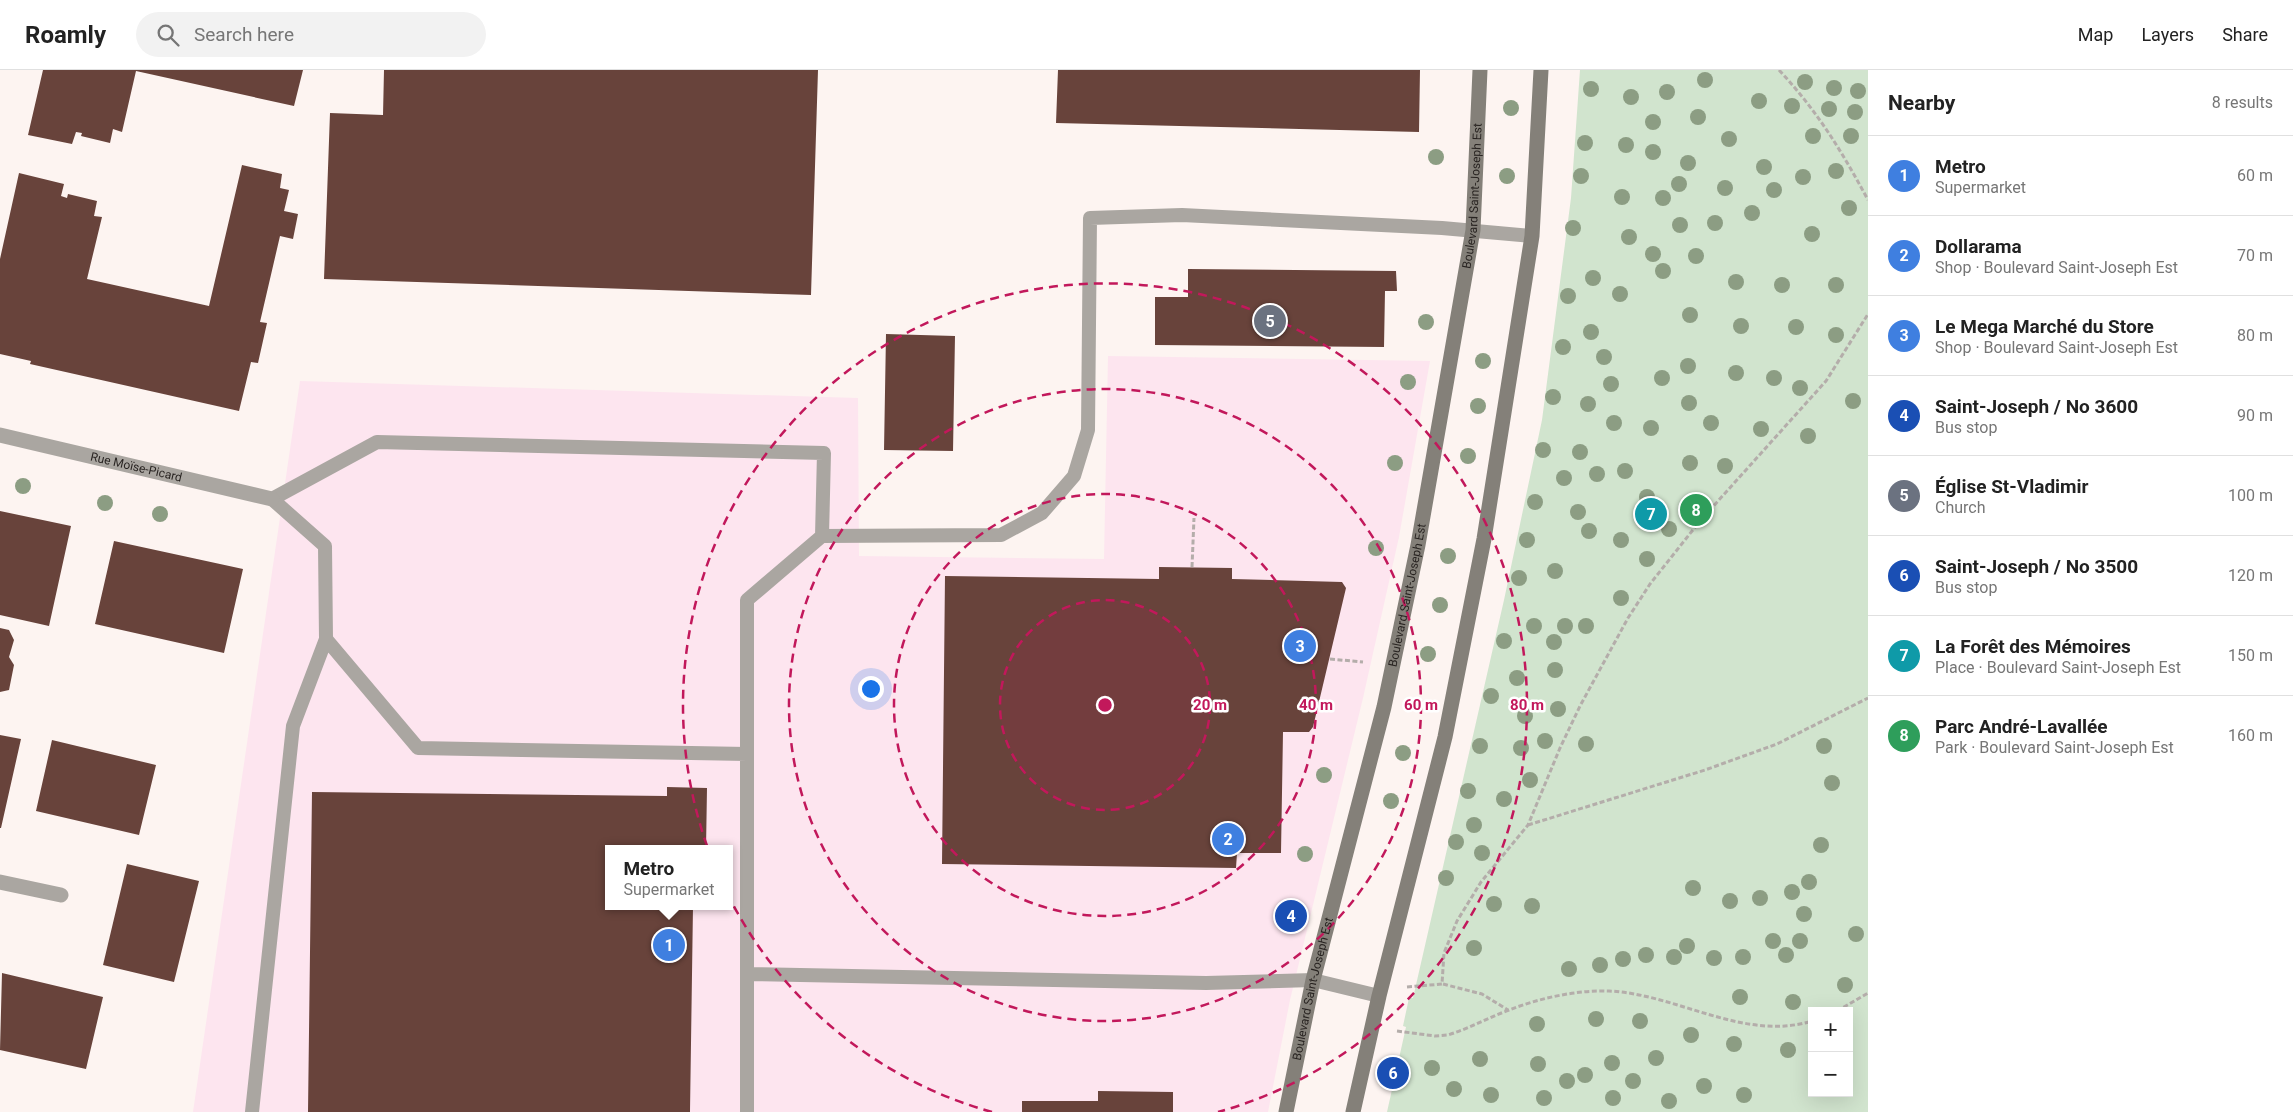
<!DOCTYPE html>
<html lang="en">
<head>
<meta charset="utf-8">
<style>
	body { margin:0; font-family:Roboto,sans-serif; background:#f2f2f2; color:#222 }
	.controls { position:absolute; right:15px; bottom:15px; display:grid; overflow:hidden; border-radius:0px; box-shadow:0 5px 20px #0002 }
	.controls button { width:45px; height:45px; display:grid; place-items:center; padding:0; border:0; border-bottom:1px solid #e0e0e0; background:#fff; color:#222; font:25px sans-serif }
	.you { position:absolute; left:870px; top:618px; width:18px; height:18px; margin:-12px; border:4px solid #fff; border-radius:50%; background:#1a73e8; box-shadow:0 0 0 8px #1a73e833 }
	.badge { display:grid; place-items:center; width:32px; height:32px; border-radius:50%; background:#ea580c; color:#fff; font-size:16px; font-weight:700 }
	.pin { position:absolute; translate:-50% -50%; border:2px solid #fff; box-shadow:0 1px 5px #0006 }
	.popup { position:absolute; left:605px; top:775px; width:128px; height:65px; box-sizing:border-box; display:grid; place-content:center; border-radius:0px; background:#fff; filter:drop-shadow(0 1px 4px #0005); font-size:16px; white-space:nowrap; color:#767676 }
	.popup b { font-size:19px; color:#222 }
	.popup::after { content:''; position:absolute; left:50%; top:100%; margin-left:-10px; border:10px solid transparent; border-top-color:#fff }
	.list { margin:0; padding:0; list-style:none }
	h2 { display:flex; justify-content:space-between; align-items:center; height:65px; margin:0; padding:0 20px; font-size:21px }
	h2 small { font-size:16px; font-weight:400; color:#767676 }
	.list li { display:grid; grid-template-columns:32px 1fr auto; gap:15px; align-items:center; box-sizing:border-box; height:80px; padding:0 20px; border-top:1px solid #e0e0e0 }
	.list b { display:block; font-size:19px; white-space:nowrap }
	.list p { margin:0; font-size:16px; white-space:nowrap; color:#767676 }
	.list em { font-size:16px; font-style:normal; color:#767676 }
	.icon { flex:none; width:28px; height:28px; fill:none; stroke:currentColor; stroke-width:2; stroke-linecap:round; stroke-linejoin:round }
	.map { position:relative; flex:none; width:1868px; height:1042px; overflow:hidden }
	header { display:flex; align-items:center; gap:30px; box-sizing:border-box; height:70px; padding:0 25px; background:#fff; border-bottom:1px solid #e0e0e0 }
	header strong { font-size:24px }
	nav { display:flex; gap:28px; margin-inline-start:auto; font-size:18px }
	.search { width:350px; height:45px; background:#f2f2f2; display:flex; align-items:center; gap:12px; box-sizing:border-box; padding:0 18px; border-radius:28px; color:#767676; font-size:19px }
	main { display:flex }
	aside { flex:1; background:#fff }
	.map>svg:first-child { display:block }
	.commercial { fill:#fde5ef; fill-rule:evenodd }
	.green { fill:#d1e4ce; fill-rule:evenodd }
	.building { fill:#68433b }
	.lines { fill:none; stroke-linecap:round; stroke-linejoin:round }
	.path { stroke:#b4adaa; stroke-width:3; stroke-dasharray:5 2.5; stroke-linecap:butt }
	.lane { stroke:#aaa6a1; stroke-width:14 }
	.street { stroke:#aaa6a1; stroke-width:15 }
	.secondary { stroke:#848079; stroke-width:15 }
	.tree { fill:#8c9d83 }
	.ring { fill:none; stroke:#c2185b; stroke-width:2.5; stroke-dasharray:9 6 }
	.labels { text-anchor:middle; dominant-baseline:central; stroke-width:5; stroke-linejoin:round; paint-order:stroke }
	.street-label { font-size:12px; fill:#282321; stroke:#fff }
	.centre { fill:#c2185b; stroke:#fff; stroke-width:2.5 }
	.ring-label { font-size:15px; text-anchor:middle; font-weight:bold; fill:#c2185b; stroke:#fff; stroke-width:5; stroke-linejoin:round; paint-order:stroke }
</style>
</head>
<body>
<header>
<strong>Roamly</strong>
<div class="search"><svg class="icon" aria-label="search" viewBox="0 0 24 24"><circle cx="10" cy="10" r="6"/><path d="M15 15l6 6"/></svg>Search here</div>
<nav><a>Map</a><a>Layers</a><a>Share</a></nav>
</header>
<main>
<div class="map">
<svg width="1868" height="1042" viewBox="0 0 1868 1042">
	<rect width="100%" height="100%" fill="#fdf4f1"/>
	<path class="commercial" d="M1108,286L1430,291L1399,467L1363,628L1290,930L1268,1042H193L300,311L858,328L859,486L1104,489ZM609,779H729V836H609Z"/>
	<path class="green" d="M1580,0H1868V1042H1387L1406,957L1403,956L1409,928H1413L1504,530L1542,350L1571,128ZM1812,941H1849V1023H1812Z"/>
	<path class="building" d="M43,0H303L294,36L136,1L122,62L113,59L110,73L81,66L82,63L76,62L72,74L28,65Z
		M384,0H818L811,225L324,209L330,43L383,45Z
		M1058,0H1420L1419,62L1056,53Z
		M242,95L282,104L280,118L289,120L284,141L298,144L293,169L280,166L260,252L267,253L258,293L251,292L239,341L30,294L31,291L0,284V189L19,103L64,114L61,126L67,128L68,124L97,131L94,146L102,147L87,209L209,236Z
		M1188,199L1396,201L1397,221H1385L1384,277L1155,275V227H1188Z
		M886,264L955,266L953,381L884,380Z
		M0,441L71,456L49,556L0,545Z
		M114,471L243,499L224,583L95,554Z
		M1159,497L1232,498V509L1342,512L1346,518L1313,657L1309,662H1283L1281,783H1237L1236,798L942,794L945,506L1159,509Z
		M0,558L9,560L14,570L9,587L14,595L9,620L0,622Z
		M0,665L21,669L1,758H0Z
		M52,670L156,695L139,765L36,741Z
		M667,717L707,718L706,779H609V836H693L690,1042H308L312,722L667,726Z
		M127,794L199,811L174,912L103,895Z
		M2,903L103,927L86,999L0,980Z
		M1098,1021L1173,1022V1042H1022V1031H1098Z"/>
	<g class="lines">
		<path class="path" d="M1779,0C1818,42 1841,80 1868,130
			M1192,497L1194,448
			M1330,589L1363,592
			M1528,755L1705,700L1777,674L1868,628
			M1443,914L1482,924L1508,940
			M1407,917L1442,914L1444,883L1457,851L1481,812L1528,755L1560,678L1580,636L1628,548L1650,514L1700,451L1826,311L1868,244
			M1837,941L1868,923
			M1397,961L1435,966L1448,965C1470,958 1488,948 1509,940C1540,928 1576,920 1609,921C1677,924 1744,972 1812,951"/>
		<path class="lane" d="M822,466L1001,465L1042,443L1074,406L1088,360L1090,148L1182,145L1442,158L1532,166
			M747,684L418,678L326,569L325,476L272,429L377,372L824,383L822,466L747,530V1042
			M747,904L1206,913L1313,910L1379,926
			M252,1042L293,656L326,569"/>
		<g class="street">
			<path id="s1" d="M0,365L272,429"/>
			<path d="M0,812L61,825"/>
		</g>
		<g class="secondary">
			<path id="s2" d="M1286,1042L1313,910L1384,637L1418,475L1473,160L1480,0"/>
			<path d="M1353,1042L1379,926L1445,667L1484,469L1532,166L1541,0"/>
		</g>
	</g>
	<g class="tree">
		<circle cx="1705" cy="10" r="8"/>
		<circle cx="1805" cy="12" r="8"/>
		<circle cx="1834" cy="18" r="8"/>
		<circle cx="1591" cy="19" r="8"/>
		<circle cx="1858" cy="21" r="8"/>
		<circle cx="1667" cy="22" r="8"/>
		<circle cx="1631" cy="27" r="8"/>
		<circle cx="1759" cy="31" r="8"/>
		<circle cx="1792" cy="36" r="8"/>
		<circle cx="1511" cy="38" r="8"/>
		<circle cx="1829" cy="39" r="8"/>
		<circle cx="1855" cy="42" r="8"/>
		<circle cx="1698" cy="47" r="8"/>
		<circle cx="1653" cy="52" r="8"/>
		<circle cx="1813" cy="66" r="8"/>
		<circle cx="1851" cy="66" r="8"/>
		<circle cx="1729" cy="69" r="8"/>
		<circle cx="1585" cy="73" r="8"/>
		<circle cx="1626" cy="75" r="8"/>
		<circle cx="1653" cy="82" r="8"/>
		<circle cx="1436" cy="87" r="8"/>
		<circle cx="1688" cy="93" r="8"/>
		<circle cx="1764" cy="97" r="8"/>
		<circle cx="1836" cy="101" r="8"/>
		<circle cx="1507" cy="106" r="8"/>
		<circle cx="1581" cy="106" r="8"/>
		<circle cx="1803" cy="107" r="8"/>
		<circle cx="1679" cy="114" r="8"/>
		<circle cx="1725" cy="118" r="8"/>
		<circle cx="1774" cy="120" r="8"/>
		<circle cx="1622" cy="127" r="8"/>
		<circle cx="1663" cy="128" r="8"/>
		<circle cx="1849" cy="138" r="8"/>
		<circle cx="1752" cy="143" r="8"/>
		<circle cx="1715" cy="153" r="8"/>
		<circle cx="1680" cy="155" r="8"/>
		<circle cx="1573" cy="158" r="8"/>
		<circle cx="1812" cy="164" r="8"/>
		<circle cx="1629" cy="167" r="8"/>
		<circle cx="1653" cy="184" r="8"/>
		<circle cx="1696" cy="186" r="8"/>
		<circle cx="1663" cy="201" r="8"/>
		<circle cx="1593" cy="208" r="8"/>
		<circle cx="1736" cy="212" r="8"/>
		<circle cx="1782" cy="215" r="8"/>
		<circle cx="1836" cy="215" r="8"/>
		<circle cx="1620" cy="224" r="8"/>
		<circle cx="1568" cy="226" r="8"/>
		<circle cx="1690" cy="245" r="8"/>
		<circle cx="1426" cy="252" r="8"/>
		<circle cx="1741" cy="256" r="8"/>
		<circle cx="1796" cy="257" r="8"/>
		<circle cx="1591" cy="262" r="8"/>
		<circle cx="1836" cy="265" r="8"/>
		<circle cx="1563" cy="277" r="8"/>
		<circle cx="1604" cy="287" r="8"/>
		<circle cx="1483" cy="291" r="8"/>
		<circle cx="1688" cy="296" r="8"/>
		<circle cx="1736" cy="303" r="8"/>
		<circle cx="1662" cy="308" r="8"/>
		<circle cx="1774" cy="308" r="8"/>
		<circle cx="1408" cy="312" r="8"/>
		<circle cx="1611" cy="314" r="8"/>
		<circle cx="1800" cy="318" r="8"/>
		<circle cx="1553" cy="327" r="8"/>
		<circle cx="1853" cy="331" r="8"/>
		<circle cx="1689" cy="333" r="8"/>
		<circle cx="1588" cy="334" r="8"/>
		<circle cx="1478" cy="336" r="8"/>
		<circle cx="1614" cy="353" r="8"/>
		<circle cx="1711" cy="353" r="8"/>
		<circle cx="1651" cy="358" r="8"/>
		<circle cx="1761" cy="359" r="8"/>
		<circle cx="1808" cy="366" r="8"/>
		<circle cx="1543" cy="380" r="8"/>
		<circle cx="1580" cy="382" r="8"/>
		<circle cx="1468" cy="386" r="8"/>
		<circle cx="1395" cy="393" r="8"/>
		<circle cx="1690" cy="393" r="8"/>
		<circle cx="1725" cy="396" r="8"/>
		<circle cx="1625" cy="401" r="8"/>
		<circle cx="1597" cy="404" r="8"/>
		<circle cx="1564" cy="408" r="8"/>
		<circle cx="23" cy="416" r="8"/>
		<circle cx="1647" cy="427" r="8"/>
		<circle cx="1535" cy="432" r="8"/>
		<circle cx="1694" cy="432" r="8"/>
		<circle cx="105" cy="433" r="8"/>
		<circle cx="1578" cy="442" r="8"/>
		<circle cx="160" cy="444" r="8"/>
		<circle cx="1669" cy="459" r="8"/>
		<circle cx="1589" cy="461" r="8"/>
		<circle cx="1527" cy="470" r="8"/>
		<circle cx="1621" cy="470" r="8"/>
		<circle cx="1376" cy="478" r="8"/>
		<circle cx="1448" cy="486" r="8"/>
		<circle cx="1647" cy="489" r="8"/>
		<circle cx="1555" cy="501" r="8"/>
		<circle cx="1519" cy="508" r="8"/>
		<circle cx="1621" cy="528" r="8"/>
		<circle cx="1440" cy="535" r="8"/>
		<circle cx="1534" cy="556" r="8"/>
		<circle cx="1565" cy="556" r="8"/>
		<circle cx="1586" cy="556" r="8"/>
		<circle cx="1504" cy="571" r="8"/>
		<circle cx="1554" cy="572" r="8"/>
		<circle cx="1428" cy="584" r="8"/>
		<circle cx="1555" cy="600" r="8"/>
		<circle cx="1517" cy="608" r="8"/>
		<circle cx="1491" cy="626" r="8"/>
		<circle cx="1558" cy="639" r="8"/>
		<circle cx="1525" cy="646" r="8"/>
		<circle cx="1545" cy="671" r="8"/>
		<circle cx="1586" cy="674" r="8"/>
		<circle cx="1480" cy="676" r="8"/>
		<circle cx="1824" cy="676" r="8"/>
		<circle cx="1521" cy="678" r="8"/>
		<circle cx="1403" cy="683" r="8"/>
		<circle cx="1324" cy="705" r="8"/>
		<circle cx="1530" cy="710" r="8"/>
		<circle cx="1832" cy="713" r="8"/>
		<circle cx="1468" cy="721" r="8"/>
		<circle cx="1504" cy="729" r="8"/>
		<circle cx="1391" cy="731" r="8"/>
		<circle cx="1474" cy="755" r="8"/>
		<circle cx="1456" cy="772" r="8"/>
		<circle cx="1821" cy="775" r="8"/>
		<circle cx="1482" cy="783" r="8"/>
		<circle cx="1305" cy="784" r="8"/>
		<circle cx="1446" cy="808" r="8"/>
		<circle cx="1809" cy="812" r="8"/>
		<circle cx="1693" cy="818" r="8"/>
		<circle cx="1792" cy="822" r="8"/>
		<circle cx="1760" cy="828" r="8"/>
		<circle cx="1730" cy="831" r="8"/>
		<circle cx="1494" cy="834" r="8"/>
		<circle cx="1532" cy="836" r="8"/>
		<circle cx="1804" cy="844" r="8"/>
		<circle cx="1856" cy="864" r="8"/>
		<circle cx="1773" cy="871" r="8"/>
		<circle cx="1800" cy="871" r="8"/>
		<circle cx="1687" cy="876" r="8"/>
		<circle cx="1474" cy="878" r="8"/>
		<circle cx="1646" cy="885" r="8"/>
		<circle cx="1786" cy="885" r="8"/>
		<circle cx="1674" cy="887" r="8"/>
		<circle cx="1743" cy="887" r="8"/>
		<circle cx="1714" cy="888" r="8"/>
		<circle cx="1623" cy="889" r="8"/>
		<circle cx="1600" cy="895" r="8"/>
		<circle cx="1569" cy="899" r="8"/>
		<circle cx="1845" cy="915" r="8"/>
		<circle cx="1740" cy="927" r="8"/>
		<circle cx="1793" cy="932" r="8"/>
		<circle cx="1596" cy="949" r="8"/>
		<circle cx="1640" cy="951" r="8"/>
		<circle cx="1537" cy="954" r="8"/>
		<circle cx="1691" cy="965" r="8"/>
		<circle cx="1734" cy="974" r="8"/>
		<circle cx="1788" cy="980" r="8"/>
		<circle cx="1656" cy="988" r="8"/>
		<circle cx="1480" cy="989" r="8"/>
		<circle cx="1612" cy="993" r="8"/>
		<circle cx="1538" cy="994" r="8"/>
		<circle cx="1432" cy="998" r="8"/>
		<circle cx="1585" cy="1005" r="8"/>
		<circle cx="1567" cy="1011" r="8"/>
		<circle cx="1633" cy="1011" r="8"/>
		<circle cx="1704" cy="1016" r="8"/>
		<circle cx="1454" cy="1019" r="8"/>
		<circle cx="1491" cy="1025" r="8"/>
		<circle cx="1744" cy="1025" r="8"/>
		<circle cx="1544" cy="1028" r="8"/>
		<circle cx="1613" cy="1028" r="8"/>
		<circle cx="1669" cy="1031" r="8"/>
	</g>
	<circle cx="1105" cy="635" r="105" fill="#c2185b" fill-opacity=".12"/>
	<g class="ring">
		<circle cx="1105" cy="635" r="105"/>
		<circle cx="1105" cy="635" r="211"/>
		<circle cx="1105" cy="635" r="316"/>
		<path d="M992 1042A422 422 0 1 1 1218 1042"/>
	</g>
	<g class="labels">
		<g class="street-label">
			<text stroke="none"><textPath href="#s2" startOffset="936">Boulevard Saint-Joseph Est</textPath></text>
			<text stroke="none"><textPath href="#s1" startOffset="140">Rue Moïse-Picard</textPath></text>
			<text stroke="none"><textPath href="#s2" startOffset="531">Boulevard Saint-Joseph Est</textPath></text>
			<text stroke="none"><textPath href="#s2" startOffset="126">Boulevard Saint-Joseph Est</textPath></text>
		</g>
	</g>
	<circle cx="1105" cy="635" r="8" class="centre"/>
	<g class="ring-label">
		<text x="1210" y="640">20 m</text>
		<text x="1316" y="640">40 m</text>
		<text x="1421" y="640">60 m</text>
		<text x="1527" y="640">80 m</text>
	</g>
</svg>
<div class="controls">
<button>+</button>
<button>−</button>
</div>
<div class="you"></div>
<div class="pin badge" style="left:669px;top:875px;background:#3f7fe0">1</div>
<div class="popup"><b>Metro</b>Supermarket</div>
<div class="pin badge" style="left:1228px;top:769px;background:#3f7fe0">2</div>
<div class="pin badge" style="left:1300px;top:576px;background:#3f7fe0">3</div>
<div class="pin badge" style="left:1291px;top:846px;background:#1a4fb4">4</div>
<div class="pin badge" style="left:1270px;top:251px;background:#6b7280">5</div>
<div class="pin badge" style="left:1393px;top:1003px;background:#1a4fb4">6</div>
<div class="pin badge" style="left:1651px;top:444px;background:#0f9aa8">7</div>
<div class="pin badge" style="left:1696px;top:440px;background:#2e9e5b">8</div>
</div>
<aside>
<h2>Nearby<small>8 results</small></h2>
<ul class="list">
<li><span class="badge" style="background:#3f7fe0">1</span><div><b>Metro</b><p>Supermarket</p></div><em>60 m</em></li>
<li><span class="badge" style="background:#3f7fe0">2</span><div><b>Dollarama</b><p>Shop · Boulevard Saint-Joseph Est</p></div><em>70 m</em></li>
<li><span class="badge" style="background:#3f7fe0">3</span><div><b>Le Mega Marché du Store</b><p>Shop · Boulevard Saint-Joseph Est</p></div><em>80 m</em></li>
<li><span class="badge" style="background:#1a4fb4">4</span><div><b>Saint-Joseph / No 3600</b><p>Bus stop</p></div><em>90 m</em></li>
<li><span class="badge" style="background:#6b7280">5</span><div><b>Église St-Vladimir</b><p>Church</p></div><em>100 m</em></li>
<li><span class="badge" style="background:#1a4fb4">6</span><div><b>Saint-Joseph / No 3500</b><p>Bus stop</p></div><em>120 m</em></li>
<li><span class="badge" style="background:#0f9aa8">7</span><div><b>La Forêt des Mémoires</b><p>Place · Boulevard Saint-Joseph Est</p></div><em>150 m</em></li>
<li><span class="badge" style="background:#2e9e5b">8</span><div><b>Parc André-Lavallée</b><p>Park · Boulevard Saint-Joseph Est</p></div><em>160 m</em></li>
</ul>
</aside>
</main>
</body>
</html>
